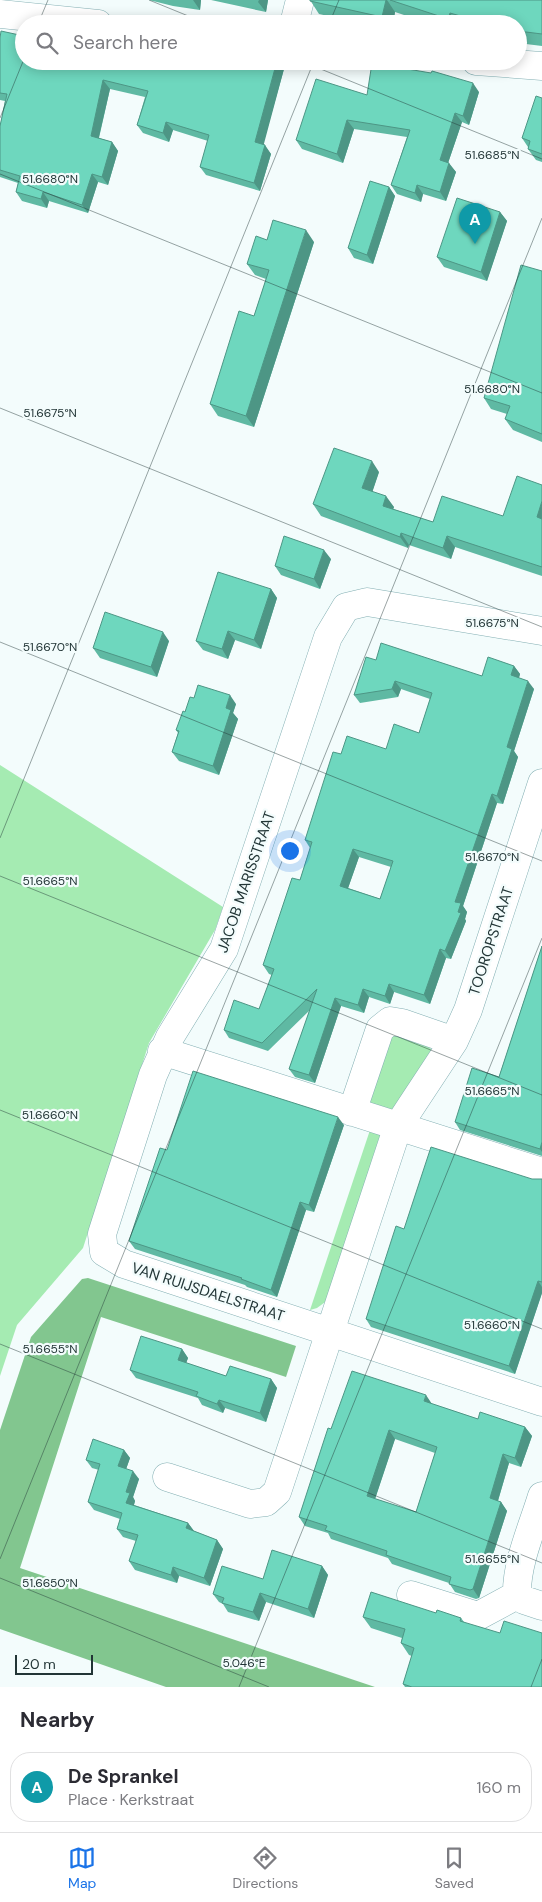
<!DOCTYPE html>
<html lang="en">
<head>
<meta charset="utf-8">
<style>
	body { margin:0; font-family:"DM Sans",sans-serif; background:#f2f2f3; color:#2b2b33 }
	.scale { position:absolute; left:15px; bottom:12px; width:78px; box-sizing:border-box; padding-left:5px; border:2px solid #223536; border-top:0; font-size:14px; line-height:18px; white-space:nowrap; color:#223536; -webkit-text-stroke:4px #f3fcfc; paint-order:stroke }
	.you { position:absolute; left:289px; top:850px; width:18px; height:18px; margin:-12px; border:4px solid #fff; border-radius:50%; background:#1a73e8; box-shadow:0 0 0 8px #1a73e833 }
	.badge { display:grid; place-items:center; width:32px; height:32px; border-radius:50%; background:#1a73e8; color:#fff; font-size:16px; font-weight:700 }
	.pin { position:absolute; translate:-50% -41px; filter:drop-shadow(0 1px 2px #0008) }
	.pin::after { content:''; position:absolute; top:26px; width:18px; height:15px; background:inherit; clip-path:polygon(0 0,100% 0,50% 100%) }
	.list { margin:0; padding:0; list-style:none }
	h2 { display:flex; justify-content:space-between; align-items:center; height:65px; margin:0; padding:0 20px; font-size:21px }
	h2 small { font-size:16px; font-weight:400; color:#7c7c81 }
	.list li { display:grid; grid-template-columns:32px 1fr auto; gap:15px; align-items:center; box-sizing:border-box; height:70px; margin:0 10px 10px; padding:0 10px; border:1px solid #e1e1e2; border-radius:20px }
	.list b { display:block; font-size:19px; white-space:nowrap }
	.list p { margin:0; font-size:16px; white-space:nowrap; color:#7c7c81 }
	.list em { font-size:16px; font-style:normal; color:#7c7c81 }
	.icon { flex:none; width:28px; height:28px; fill:none; stroke:currentColor; stroke-width:2; stroke-linecap:round; stroke-linejoin:round }
	.map { position:relative; flex:none; width:542px; height:1687px; overflow:hidden }
	.search { position:absolute; background:#fff; box-shadow:0 2px 12px #0003; left:15px; right:15px; top:15px; height:55px; display:flex; align-items:center; gap:12px; box-sizing:border-box; padding:0 18px; border-radius:28px; color:#7c7c81; font-size:19px }
	.sheet { height:145px; background:#fff }
	nav { display:flex; justify-content:space-around; align-items:center; box-sizing:border-box; height:70px; border-top:1px solid #e1e1e2; background:#fff; font-size:14px; color:#7c7c81 }
	nav a { display:grid; justify-items:center; gap:2px }
	nav .on { color:#1a73e8 }
	.map>svg:first-child { display:block }
	.green { fill:#a5ebb2 }
	.forest { fill:#82c68f }
	.lines { fill:none; stroke-linecap:round; stroke-linejoin:round }
	.minor-casing { stroke:#83afb3; stroke-width:29 }
	.tertiary-casing { stroke:#83afb3; stroke-width:29 }
	.minor { stroke:#fff; stroke-width:28 }
	.tertiary { stroke:#fff; stroke-width:28 }
	.wall { fill:#5fb9a3; fill-rule:evenodd }
	.shaded-wall { fill:#4d9685 }
	.building { fill:#6ed7be; stroke:#4d9685; fill-rule:evenodd }
	.ticks { fill:none; stroke:#223536; stroke-width:1; stroke-opacity:0.45 }
	.labels { text-anchor:middle; dominant-baseline:central; stroke-width:4.5; stroke-linejoin:round; paint-order:stroke }
	.street-label { font-size:15px; fill:#223536; stroke:#f3fcfc }
	.ticks-label { font-size:12px; text-anchor:middle; fill:#223536; stroke:#f3fcfc; stroke-width:4.5; stroke-linejoin:round; paint-order:stroke }
</style>
</head>
<body>
<div class="map">
<svg width="542" height="1687" viewBox="0 0 542 1687">
	<rect width="100%" height="100%" fill="#f3fcfc"/>
	<path class="green" d="M0,765L223,907L215,930L149,1043L83,1248L17,1325L0,1376Z
		M398,1034L429,1045L432,1052L399,1108L384,1115L368,1101L391,1036Z
		M372,1124L383,1136L328,1300L317,1308L310,1310Z"/>
	<path class="forest" d="M88,1278L296,1346L286,1377L101,1317L20,1568L375,1687H166L0,1629V1430L31,1337L82,1279Z"/>
	<g class="lines">
		<defs>
			<path id="minor" d="M294,24L300,0
				M542,631L367,602L346,607L328,637L224,949L170,1037L153,1075L102,1234L104,1252L124,1264L542,1402
				M162,1051L542,1172
				M352,1112L380,1029L390,1021L402,1023L454,1041
				M167,1477L250,1504L266,1502L277,1492L398,1126L454,1041L468,1010L542,783
				M411,1595L478,1616L517,1595
				M517,1595C516,1563 533,1526 542,1496
				M517,1595L524,1600L542,1606"/>
			<path id="tertiary" d="M0,14L98,24
				M476,61L542,66"/>
		</defs>
		<use href="#minor" class="minor-casing"/>
		<use href="#tertiary" class="tertiary-casing"/>
		<use href="#minor" class="minor"/>
		<use href="#tertiary" class="tertiary"/>
	</g>
	<path class="wall" d="M149,0H201L200,10L173,6Z
		M211,0H268L266,12Z
		M310,0H542V46L518,43V24H431L395,12L393,24H364L319,14Z
		M0,38L24,61L183,65L234,69H284L263,144L271,154L260,191L206,175L200,167L208,141L173,130L169,142L143,133L137,125L145,97L110,89L99,138L112,142L118,151L108,185L98,182L88,213L49,201L47,208L22,201L16,192L18,183L0,177V126L5,101L0,100Z
		M479,92L469,125L462,122L448,163L456,172L446,201L423,194L421,202L397,194L391,185L407,137L354,129L343,163L302,149L296,140L367,95Z
		M542,98V162L536,160L528,149V147L522,138Z
		M389,187L395,196L373,264L354,258L348,248Z
		M500,212L507,221L487,281L444,267L437,257Z
		M267,240L314,242L254,427L218,416L210,404L254,316L266,279L255,275L247,264Z
		M542,271V442L513,430L505,419L507,414L491,409L484,398Z
		M379,472L372,492L394,507L393,509L433,522L503,516L542,485V576L455,547L451,559L409,545L408,548L321,516L313,504Z
		M331,559L320,589L281,575L275,566Z
		M271,589L277,598L261,649L235,640L228,659L203,650L196,641Z
		M169,641L157,677L100,658L93,648Z
		M376,660L482,676L514,666L520,674L519,678L534,689L514,751L518,757L503,804L497,803L463,906L467,912L465,919L466,921L451,959L446,958L430,1004L394,992L390,1004L369,997L364,1013L341,1006L315,1083L295,1077L289,1069L310,1010L268,1051L229,1038L224,1030L259,1009L272,975L269,974L263,965L300,880L310,848L305,840L341,754L386,749L419,733L430,699L401,689L398,697L360,703L354,695ZM359,857L391,867L380,899L348,888Z
		M194,698L236,704L233,713L238,719L219,775L179,761L172,752L178,733L176,730L185,712Z
		M542,946V1156L460,1130L455,1122L499,1077Z
		M344,1125L314,1212L306,1210L277,1297L247,1287L245,1285L135,1249L129,1241L167,1150Z
		M532,1179H542V1293L515,1374L371,1327L366,1319L404,1229Z
		M182,1349L188,1358L186,1363L226,1376L271,1379L277,1388L266,1422L225,1408L223,1413L202,1405L198,1398L136,1378L130,1370Z
		M432,1404L478,1419L525,1427L532,1436L521,1467L509,1463L498,1501L501,1502L507,1511L479,1598L476,1599L455,1592L449,1583L392,1564L388,1558L331,1539L328,1533L305,1526L299,1517L331,1429ZM395,1439L435,1453L416,1512L375,1499Z
		M124,1450L130,1458L126,1469L139,1479L133,1497L135,1501L134,1505L188,1523L194,1531L217,1540L223,1549L210,1586L179,1576L177,1583L135,1570L129,1561L136,1541L123,1537L117,1529L120,1519L94,1510L88,1502L99,1470L92,1468L86,1460Z
		M322,1566L328,1575L314,1618L266,1602L259,1621L228,1612L223,1604L219,1602L213,1594L263,1579Z
		M436,1613L461,1618L464,1622L542,1687H405L403,1684L412,1656L409,1655L401,1643L402,1638L371,1628L363,1617Z"/>
	<path class="shaded-wall" d="M193,0H201L200,10Z
		M259,0H268L266,12L258,2Z
		M386,0H387L395,12L393,24H387L382,17Z
		M450,13L458,24H451L448,19Z
		M277,61L284,69L262,151L255,142Z
		M103,80L110,89L97,145L91,136Z
		M473,83L479,92L469,125L463,116Z
		M455,113L462,122L446,169L440,160Z
		M347,120L354,129L343,163L337,154Z
		M166,122L173,130L169,142L163,133Z
		M112,142L118,151L108,185L102,177Z
		M265,145L271,154L260,191L254,183Z
		M449,163L456,172L446,201L440,192Z
		M92,174L98,182L88,213L82,205Z
		M417,185L423,194L421,202L415,193Z
		M389,187L395,196L373,264L367,255Z
		M43,192L49,201L47,208L41,199Z
		M500,212L507,221L487,281L481,272Z
		M306,230L314,242L254,427L246,416Z
		M372,461L379,472L370,499L362,488Z
		M386,496L394,507L390,517L383,506Z
		M542,501V525L537,517Z
		M401,533L409,545L408,548L400,537Z
		M447,536L455,547L451,559L443,548Z
		M324,550L331,559L320,589L314,579Z
		M271,589L277,598L261,649L254,640Z
		M228,631L235,640L228,659L222,649Z
		M163,632L169,641L157,677L151,667Z
		M514,666L520,674L517,684L511,675Z
		M395,681L401,689L398,697L392,689Z
		M528,681L534,689L514,751L518,757L503,804L497,796L507,747Z
		M230,695L236,704L233,713L238,719L219,775L213,766L226,708Z
		M492,794L497,803L463,906L467,912L465,919L466,921L451,959L445,951L458,912L455,902Z
		M353,849L359,857L346,894L340,886Z
		M440,949L446,958L430,1004L424,995Z
		M389,984L394,992L390,1004L385,996Z
		M363,989L369,997L364,1013L358,1005Z
		M335,998L341,1006L315,1083L309,1075Z
		M338,1117L344,1125L314,1212L309,1205Z
		M542,1142V1152L540,1149Z
		M300,1202L306,1210L277,1297L271,1290Z
		M538,1281L542,1287V1293L515,1374L509,1366Z
		M182,1349L188,1358L184,1369L178,1360Z
		M271,1379L277,1388L266,1422L260,1413Z
		M426,1395L432,1404L430,1410L424,1401Z
		M219,1400L225,1408L223,1413L217,1404Z
		M525,1427L532,1436L521,1467L515,1458Z
		M389,1430L395,1439L373,1505L367,1496Z
		M124,1450L130,1458L124,1475L118,1466Z
		M503,1454L509,1463L496,1507L490,1498Z
		M133,1471L139,1479L133,1497L135,1501L132,1511L126,1503V1492Z
		M501,1502L507,1511L479,1598L473,1589Z
		M188,1523L194,1531L186,1528Z
		M217,1540L223,1549L210,1586L204,1578Z
		M322,1566L328,1575L314,1618L308,1609Z
		M173,1567L179,1576L177,1583L171,1575Z
		M260,1593L266,1602L259,1621L253,1612Z"/>
	<path class="building" d="M310,0H386L382,17L310,1Z
		M390,0H542V34L518,31V24H488L450,13L448,19Z
		M1,31L24,36V61H169L183,65L184,61H209L234,69L236,61H277L255,142L265,145L254,183L200,167L209,135L166,122L163,133L137,125L148,91L103,80L91,136L112,142L102,177L92,174L82,205L43,192L41,199L16,192L20,176L0,170V126L7,94L0,93V38Z
		M372,63L431,73L432,71L473,83L463,116L455,113L440,160L449,163L440,192L417,185L415,193L391,185L410,130L347,120L337,154L296,140L316,79L367,95Z
		M536,96L542,98V154L528,149L530,141L522,138Z
		M370,181L389,187L367,255L348,248Z
		M457,198L500,212L481,272L437,257Z
		M273,220L306,230L246,416L210,404L239,311L254,316L269,270L247,264L256,236L267,240Z
		M521,265L542,271V434L505,419L510,406L484,398Z
		M334,448L372,461L362,488L386,496L383,506L433,522L442,496L503,516L517,476L542,485V501L537,517L542,519V567L447,536L443,548L401,533L400,537L313,504Z
		M284,536L324,550L314,579L275,566Z
		M218,572L271,589L254,640L228,631L222,649L196,641Z
		M105,612L163,632L151,667L93,648Z
		M381,643L482,676L488,657L514,666L511,675L528,681L507,747L512,749L497,796L492,794L455,902L461,903L458,912L461,913L445,951L440,949L424,995L389,984L385,996L363,989L358,1005L335,998L309,1075L289,1069L317,989L262,1043L224,1030L234,1000L259,1009L274,969L263,965L292,878L300,880L312,842L305,840L333,752L341,754L347,736L386,749L394,724L419,733L432,693L395,681L392,689L354,695L366,657L376,660ZM353,849L393,861L380,899L340,886Z
		M198,685L230,695L226,708L231,710L213,766L172,752L179,731L176,730L183,711L185,712L190,697L194,698Z
		M542,946V1142L540,1149L455,1122L472,1068L499,1077Z
		M193,1071L338,1117L309,1205L300,1202L271,1290L241,1279L242,1278L129,1241L160,1148L167,1150Z
		M431,1147L532,1179H542V1282L538,1281L509,1366L366,1319L396,1226L404,1229Z
		M141,1336L182,1349L178,1360L226,1376L230,1366L271,1379L260,1413L219,1400L217,1404L196,1396L198,1392L130,1370Z
		M352,1371L426,1395L424,1401L478,1419L480,1412L525,1427L515,1458L503,1454L490,1498L501,1502L473,1589L470,1590L449,1584L451,1577L386,1555L387,1551L325,1530L327,1526L299,1517L328,1428L331,1429ZM389,1430L437,1447L416,1512L367,1496Z
		M93,1439L124,1450L118,1466L133,1471L126,1492L130,1493L126,1503L188,1523L186,1528L217,1540L204,1578L173,1567L171,1575L129,1561L138,1535L117,1529L122,1513L88,1502L100,1464L86,1460Z
		M272,1550L322,1566L308,1609L260,1593L253,1612L222,1603L224,1598L213,1594L222,1566L263,1579Z
		M371,1592L436,1613L437,1610L461,1618L460,1621L500,1633L504,1621L542,1633V1687H412L403,1684L414,1648L401,1643L405,1629L363,1617Z"/>
	<path class="ticks" d="M149,0L208,24M38,24L48,0M329,24L339,0M301,61L542,159M0,118L24,59M0,174L542,393M0,408L542,627M0,642L542,861M0,838L314,61M0,876L542,1095M0,1110L542,1329M0,1344L542,1563M0,1559L542,218M0,1578L269,1687M239,1687L542,938M531,1687L542,1659"/>
	<g class="labels">
		<g class="street-label">
			<text transform="translate(246 882) rotate(-71)">JACOB MARISSTRAAT</text>
			<text transform="translate(491 941) rotate(-72)">TOOROPSTRAAT</text>
			<text transform="translate(208 1292) rotate(18)">VAN RUIJSDAELSTRAAT</text>
		</g>
	</g>
	<g class="ticks-label">
		<text x="492" y="159">51.6685°N</text>
		<text x="50" y="183">51.6680°N</text>
		<text x="492" y="393">51.6680°N</text>
		<text x="50" y="417">51.6675°N</text>
		<text x="492" y="627">51.6675°N</text>
		<text x="50" y="651">51.6670°N</text>
		<text x="492" y="861">51.6670°N</text>
		<text x="50" y="885">51.6665°N</text>
		<text x="492" y="1095">51.6665°N</text>
		<text x="50" y="1119">51.6660°N</text>
		<text x="492" y="1329">51.6660°N</text>
		<text x="50" y="1353">51.6655°N</text>
		<text x="492" y="1563">51.6655°N</text>
		<text x="50" y="1587">51.6650°N</text>
		<text x="244" y="1667">5.046°E</text>
	</g>
</svg>
<div class="scale">20 m</div>
<div class="you"></div>
<div class="pin badge" style="left:475px;top:244px;background:#0f9aa8">A</div>
<div class="search"><svg class="icon" aria-label="search" viewBox="0 0 24 24"><circle cx="10" cy="10" r="6"/><path d="M15 15l6 6"/></svg>Search here</div>
</div>
<section class="sheet">
<h2>Nearby<small></small></h2>
<ul class="list">
<li><span class="badge" style="background:#0f9aa8">A</span><div><b>De Sprankel</b><p>Place · Kerkstraat</p></div><em>160 m</em></li>
</ul>
</section>
<nav>
<a class="on"><svg class="icon" aria-label="map" viewBox="0 0 24 24"><path d="M3 6l6-2 6 2 6-2v14l-6 2-6-2-6 2zM9 4v14M15 6v14"/></svg>Map</a>
<a><svg class="icon" aria-label="directions" viewBox="0 0 24 24"><path d="M12 3l9 9-9 9-9-9zM9 14v-3h6M13 9l2 2-2 2"/></svg>Directions</a>
<a><svg class="icon" aria-label="saved" viewBox="0 0 24 24"><path d="M7 4h10v16l-5-4-5 4z"/></svg>Saved</a>
</nav>
</body>
</html>
